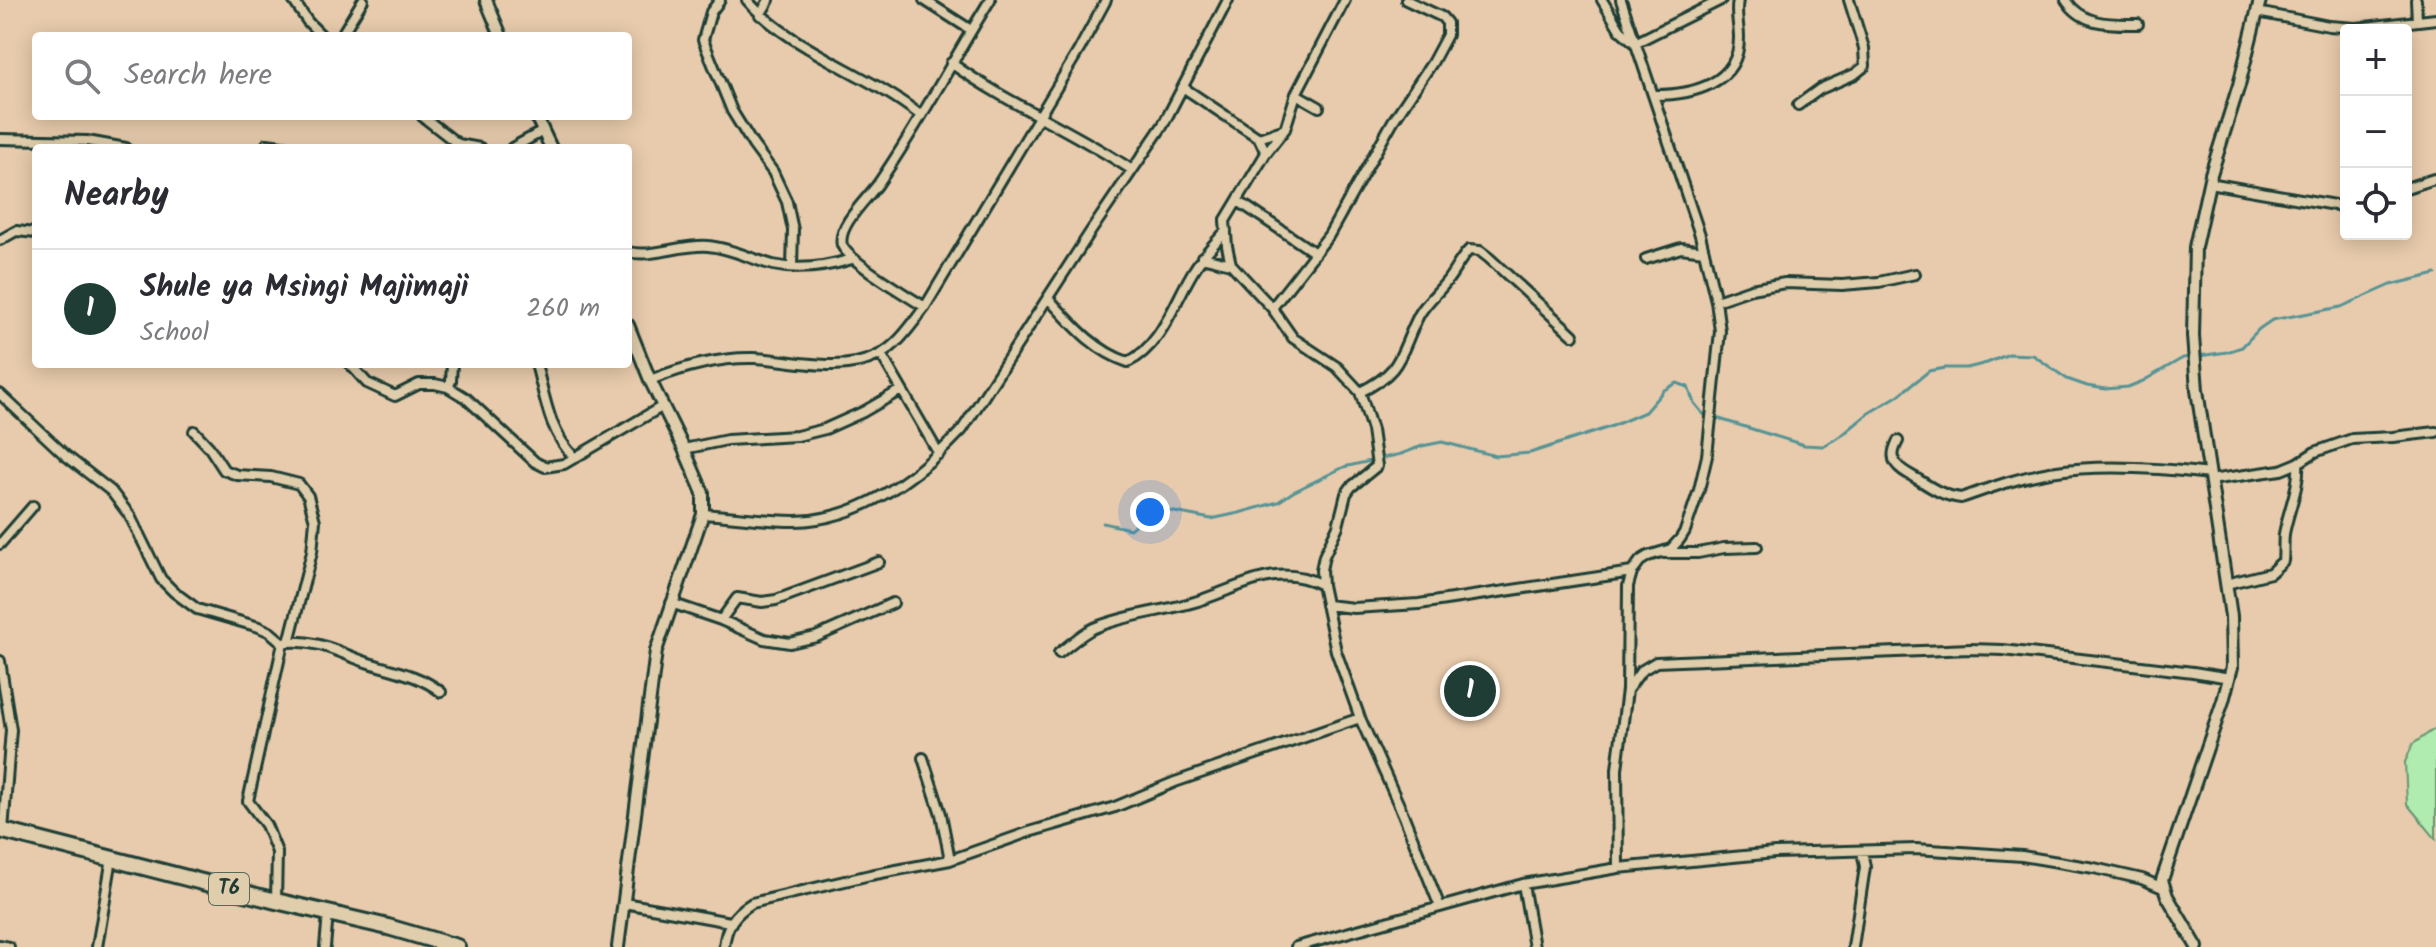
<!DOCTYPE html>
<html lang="en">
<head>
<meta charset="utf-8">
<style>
	body { margin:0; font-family:Kalam,sans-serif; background:#f2f2f3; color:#2b2b33 }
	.controls { position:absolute; right:24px; top:24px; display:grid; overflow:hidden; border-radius:8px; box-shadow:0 4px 20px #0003 }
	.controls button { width:72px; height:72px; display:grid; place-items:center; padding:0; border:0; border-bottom:2px solid #e1e1e2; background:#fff; color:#2b2b33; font:40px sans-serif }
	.you { position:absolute; left:1150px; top:512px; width:28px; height:28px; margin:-20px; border:6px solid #fff; border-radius:50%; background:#1a73e8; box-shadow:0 0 0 12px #1a73e833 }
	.badge { display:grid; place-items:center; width:52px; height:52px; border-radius:50%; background:#1f3d34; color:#fff; font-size:26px; font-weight:700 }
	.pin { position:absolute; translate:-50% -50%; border:4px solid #fff; box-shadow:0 2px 8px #0006 }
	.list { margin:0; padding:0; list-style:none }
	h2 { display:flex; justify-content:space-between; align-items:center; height:104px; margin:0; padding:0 32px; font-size:34px }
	h2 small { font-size:26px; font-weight:400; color:#7c7c81 }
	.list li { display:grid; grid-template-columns:52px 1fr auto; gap:24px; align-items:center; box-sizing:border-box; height:120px; padding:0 32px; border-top:2px solid #e1e1e2 }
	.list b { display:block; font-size:30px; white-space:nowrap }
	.list p { margin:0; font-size:26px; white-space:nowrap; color:#7c7c81 }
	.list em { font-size:26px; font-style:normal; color:#7c7c81 }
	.icon { flex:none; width:44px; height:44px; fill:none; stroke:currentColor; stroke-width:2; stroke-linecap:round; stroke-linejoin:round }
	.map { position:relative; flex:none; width:2436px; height:947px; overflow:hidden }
	.search { position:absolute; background:#fff; box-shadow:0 4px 20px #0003; left:32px; top:32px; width:600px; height:88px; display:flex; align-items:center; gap:20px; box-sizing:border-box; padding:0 28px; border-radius:8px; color:#7c7c81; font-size:30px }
	.panel { position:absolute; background:#fff; box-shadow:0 4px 20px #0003; left:32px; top:144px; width:600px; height:224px; border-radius:8px }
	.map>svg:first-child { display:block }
	.green { fill:#b0ebb0; stroke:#689472; stroke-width:2 }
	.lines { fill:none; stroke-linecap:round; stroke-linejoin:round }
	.stream { stroke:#569395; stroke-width:3 }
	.minor-casing { stroke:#1f3d34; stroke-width:14 }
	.tertiary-casing { stroke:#1f3d34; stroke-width:16 }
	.trunk-casing { stroke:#1f3d34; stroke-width:20 }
	.minor { stroke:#dfcdab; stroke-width:8 }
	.tertiary { stroke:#dfcdab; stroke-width:10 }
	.trunk { stroke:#dfcdab; stroke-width:14 }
	.labels { text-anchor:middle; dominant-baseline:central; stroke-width:6; stroke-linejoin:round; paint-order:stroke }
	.shield { fill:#dfcdab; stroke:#596858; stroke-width:2 }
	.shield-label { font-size:20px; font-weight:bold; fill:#1f3d34 }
</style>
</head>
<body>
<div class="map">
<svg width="2436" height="947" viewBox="0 0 2436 947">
	<rect width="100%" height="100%" fill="#e8cbac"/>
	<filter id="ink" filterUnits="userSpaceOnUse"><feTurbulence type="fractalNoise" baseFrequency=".0125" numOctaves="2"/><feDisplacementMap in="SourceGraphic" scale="16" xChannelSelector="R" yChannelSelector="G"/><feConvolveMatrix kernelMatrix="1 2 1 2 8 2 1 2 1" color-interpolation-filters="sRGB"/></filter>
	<g filter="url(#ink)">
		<path class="green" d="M2436,728V839L2407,804L2405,762L2413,744Z"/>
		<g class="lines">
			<path class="stream" d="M2199,356L2227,352L2242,347L2259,329L2272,320L2341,307L2391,285L2436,274
				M1103,523L1130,529L1147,514L1159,509L1211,519L1239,513L1278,502L1293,492L1344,467L1401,454L1422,446L1442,442L1496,456L1530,453L1610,427L1645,412L1664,390L1677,383L1688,387L1694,403L1703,414L1804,445L1823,446L1841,436L1869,413L1899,395L1929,371L1945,368H1967L1987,363L2009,354L2033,355L2067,379L2087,386L2105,389L2128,387L2143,381L2183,358L2191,357"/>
			<defs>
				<path id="minor" d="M293,0L308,22L322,36
					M720,0L711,12L703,40L732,111L753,145L773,172L787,202L793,230L792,267
					M747,0C790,50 868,73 920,115
					M924,0L971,30
					M1602,0L1620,30L1635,43L1721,0
					M2066,0C2083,26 2110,24 2138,24
					M2416,0L2417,21
					M2257,12L2329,26L2356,28L2436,19
					M760,15L769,0
					M341,36L363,0
					M951,63C1008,104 1074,131 1132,170
					M1184,88L1259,138L1266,153L1285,129L1296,94L1345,0
					M1296,94L1319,107
					M1655,95C1692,95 1739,84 1739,38C1739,24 1735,14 1738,0
					M1798,105L1820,89L1855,74L1865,66L1864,48L1849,0
					M422,116L458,144L460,148
					M1259,138L1285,129
					M0,139L87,141L126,148
					M267,144L296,148
					M458,144L480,148
					M512,148L543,131
					M1266,153L1225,221L1227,246L1231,264L1272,308L1293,338L1337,367L1360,392L1372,430L1377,466L1351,487L1346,494L1338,526L1324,556L1321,570L1322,585L1336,651L1360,718
					M2209,183L2346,207
					M2406,188L2434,179
					M1238,201L1315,253
					M0,240L16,231L36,233
					M628,252C654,258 681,244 708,246C731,248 751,259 773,265C800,271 826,267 852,259
					M1202,257L1231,264
					M1646,259L1681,248L1704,251
					M1048,298C1071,323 1094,351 1128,362C1162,346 1175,300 1194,270C1203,255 1215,243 1226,231
					M1716,301L1751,289L1785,283L1842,285L1879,282L1915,274
					M925,307C909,297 847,260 842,245C837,226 867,199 878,184C919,125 952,61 990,0
					M1272,308L1329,235L1393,121L1432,63L1447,35V23L1442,17L1406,0
					M881,354L939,454
					M350,364L367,383L395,396L419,384H435L448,387L466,398L535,462L545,467L564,464L663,406
					M536,364C545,397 549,432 574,457
					M650,380C683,367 718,357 754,358C793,360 840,374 877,356C897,347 912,324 925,307L1079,50L1106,0
					M448,387L451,381L452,364
					M1360,392C1404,371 1399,354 1419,315C1426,302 1438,293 1447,281C1455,271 1460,259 1469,250L1480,251L1489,258L1573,335
					M0,394L65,455L111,491L130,516L161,579L174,592L197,609L259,627L270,632L283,643L248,801L266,825L277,852L276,901
					M194,431L209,447L224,470L237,475L271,477L299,484L308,496L315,521L312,552L289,642
					M1898,441C1885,464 1902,470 1919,480C1933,489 1944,496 1961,498C1990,488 2020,477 2050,472C2100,464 2160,468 2210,474
					M684,449L727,440L797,436L825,429L863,412L901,390
					M2210,480L2281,470L2298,463L2315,452L2352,439L2393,437L2436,432
					M703,514C733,516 764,521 795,521C862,520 918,477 962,430L1091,231L1163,125L1228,0
					M0,544L33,506
					M1664,553H1698L1724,548L1757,547
					M2226,584L2270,573L2283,561C2284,552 2283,543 2284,534C2288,511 2300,486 2298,463
					M671,603L721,620L764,639L790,643L816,637L893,603
					M1326,605L1354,608L1419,604L1632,572
					M721,620L737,598L762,602L776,600L879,562
					M288,642C319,639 343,655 372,664C396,671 421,676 441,692
					M1059,653C1070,645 1081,634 1094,628C1125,615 1159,612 1191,603C1236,591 1273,560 1322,585
					M0,661L11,730L3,831
					M1628,689L1641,671L1656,662L1970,649L2003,650L2193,672L2230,678
					M923,758L941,814L950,860
					M1618,868L1617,769L1627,690L1628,586L1632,572L1640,561L1648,556L1671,549L1680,539L1685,531L1699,490L1707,456L1720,331L1716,301L1700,235L1621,0
					M1523,884L1534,947
					M624,903L730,922
					M0,945L9,947
					M97,947L112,858
					M325,947L328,914
					M724,947C726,926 734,914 752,903L870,875L950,860L1029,832L1115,807L1175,782L1360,718L1403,814L1440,907
					M1296,947L1523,884L1618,868L1775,853L1916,849L2022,856L2094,868L2142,879L2163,888
					M1853,947L1865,867L1862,851"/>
				<path id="tertiary" d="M486,0L501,36
					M536,116L551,148
					M618,947L656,651L703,514V493L684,449L650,380L628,325
					M2197,947L2167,896L2162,880L2223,701L2232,667L2231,616L2197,390L2193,336L2195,247L2211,174L2239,85L2260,0"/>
				<path id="trunk" d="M0,830L276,901L388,927L457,947"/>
			</defs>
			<use href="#minor" class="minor-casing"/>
			<use href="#tertiary" class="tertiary-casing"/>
			<use href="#trunk" class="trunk-casing"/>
			<use href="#minor" class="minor"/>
			<use href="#tertiary" class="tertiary"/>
			<use href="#trunk" class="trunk"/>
		</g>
	</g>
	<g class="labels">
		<rect class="shield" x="209" y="873" width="40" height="32" rx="6"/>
		<g class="shield-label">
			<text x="229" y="889">T6</text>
		</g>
	</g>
</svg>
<div class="controls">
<button>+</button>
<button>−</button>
<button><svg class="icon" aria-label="locate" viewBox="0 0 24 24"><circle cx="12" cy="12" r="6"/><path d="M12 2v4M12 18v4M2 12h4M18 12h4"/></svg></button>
</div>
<div class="you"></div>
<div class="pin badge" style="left:1470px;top:691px">1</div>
<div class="search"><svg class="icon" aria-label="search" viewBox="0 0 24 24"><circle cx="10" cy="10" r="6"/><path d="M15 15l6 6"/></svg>Search here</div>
<section class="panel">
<h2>Nearby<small></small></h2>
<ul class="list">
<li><span class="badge">1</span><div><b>Shule ya Msingi Majimaji</b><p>School</p></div><em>260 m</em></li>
</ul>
</section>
</div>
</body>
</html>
